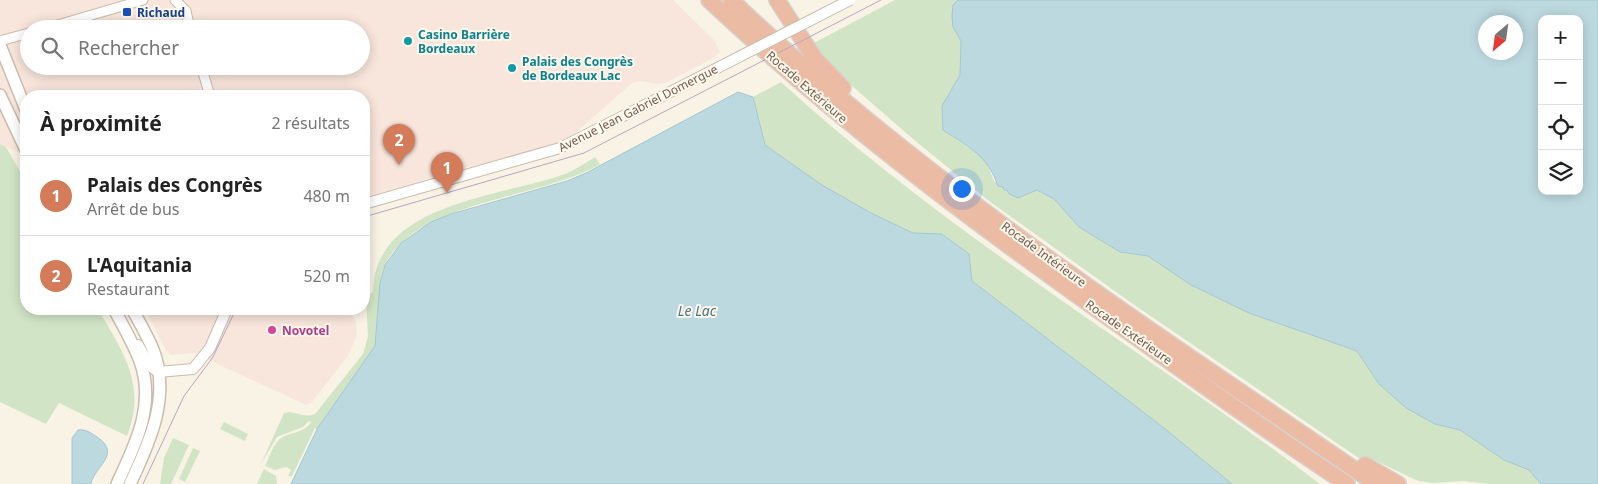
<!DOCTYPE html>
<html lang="fr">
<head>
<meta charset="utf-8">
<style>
	body { margin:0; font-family:"Noto Sans",sans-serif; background:#f2f2f2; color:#222 }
	.controls { position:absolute; right:15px; top:15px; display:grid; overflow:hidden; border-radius:10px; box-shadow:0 2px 12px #0003 }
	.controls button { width:45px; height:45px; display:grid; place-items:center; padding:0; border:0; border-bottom:1px solid #e0e0e0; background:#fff; color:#222; font:25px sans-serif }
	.compass { position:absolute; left:1478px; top:15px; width:45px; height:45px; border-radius:50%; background:#fff; box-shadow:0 2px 12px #0003; rotate:209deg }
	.you { position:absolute; left:961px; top:188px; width:18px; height:18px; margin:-12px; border:4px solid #fff; border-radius:50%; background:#1a73e8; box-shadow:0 0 0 8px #1a73e833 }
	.badge { display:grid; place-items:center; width:32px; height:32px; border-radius:50%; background:#d47c5a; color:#fff; font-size:16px; font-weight:700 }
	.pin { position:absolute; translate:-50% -41px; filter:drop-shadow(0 1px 2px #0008) }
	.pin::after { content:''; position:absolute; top:26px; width:18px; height:15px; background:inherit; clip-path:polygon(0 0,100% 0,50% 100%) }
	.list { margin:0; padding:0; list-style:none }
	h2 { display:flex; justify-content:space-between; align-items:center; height:65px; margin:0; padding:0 20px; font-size:21px }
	h2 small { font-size:16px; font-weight:400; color:#767676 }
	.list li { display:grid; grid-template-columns:32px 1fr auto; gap:15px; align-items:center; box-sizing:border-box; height:80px; padding:0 20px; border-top:1px solid #e0e0e0 }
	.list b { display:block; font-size:19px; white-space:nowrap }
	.list p { margin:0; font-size:16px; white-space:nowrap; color:#767676 }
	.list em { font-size:16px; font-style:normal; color:#767676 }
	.icon { flex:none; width:28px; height:28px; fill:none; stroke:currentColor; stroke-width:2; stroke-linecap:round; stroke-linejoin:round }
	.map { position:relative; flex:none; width:1598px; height:484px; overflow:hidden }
	.search { position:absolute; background:#fff; box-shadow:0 2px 12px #0003; left:20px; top:20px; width:350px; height:55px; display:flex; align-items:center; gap:12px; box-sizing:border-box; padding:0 18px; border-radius:28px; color:#767676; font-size:19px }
	.panel { position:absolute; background:#fff; box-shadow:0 2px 12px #0003; left:20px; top:90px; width:350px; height:225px; border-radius:20px }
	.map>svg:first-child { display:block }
	.commercial { fill:#f8e5db; fill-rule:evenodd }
	.green { fill:#d1e5c6 }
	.water { fill:#bdd9e0; stroke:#a4c7d1; fill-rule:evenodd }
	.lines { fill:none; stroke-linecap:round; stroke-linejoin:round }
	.minor-casing { stroke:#c9bbad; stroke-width:11 }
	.tertiary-casing { stroke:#c9bbad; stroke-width:12 }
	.secondary-casing { stroke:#ccbcac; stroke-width:14 }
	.motorway-casing { stroke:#d7d1cd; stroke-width:18 }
	.minor { stroke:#fff; stroke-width:9 }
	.tertiary { stroke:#fff; stroke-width:10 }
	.secondary { stroke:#fff; stroke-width:11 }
	.motorway { stroke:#ecbba4; stroke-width:15 }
	.tram { stroke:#b6a6c1; stroke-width:1 }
	.tertiary-bridge-casing { stroke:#c9bbad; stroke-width:12; stroke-linecap:butt }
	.tertiary-bridge { stroke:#fff; stroke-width:10 }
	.transit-dot { fill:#1a4fb4; stroke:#fdf7eb; stroke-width:2 }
	.culture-dot { fill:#0f9aa8; stroke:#fdf7eb; stroke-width:2 }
	.hotel-dot { fill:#d1479c; stroke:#fdf7eb; stroke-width:2 }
	.labels { text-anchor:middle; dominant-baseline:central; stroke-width:4; stroke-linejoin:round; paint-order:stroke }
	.transit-label { font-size:12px; font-weight:bold; fill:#164399; stroke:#fdf7eb; text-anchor:start }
	.culture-label { font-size:12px; font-weight:bold; fill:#0d838f; stroke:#fdf7eb; text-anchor:start }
	.street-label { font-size:12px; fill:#6f5c4e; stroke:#fdf7eb }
	.hotel-label { font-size:12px; font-weight:bold; fill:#b23c85; stroke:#fdf7eb; text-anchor:start }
	.water-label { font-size:14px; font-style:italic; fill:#4b7480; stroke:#fdf7eb }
</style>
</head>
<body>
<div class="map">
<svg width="1598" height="484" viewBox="0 0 1598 484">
	<rect width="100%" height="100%" fill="#f9f3e6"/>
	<path class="commercial" d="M0,0H673L714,40L720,52L713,58L665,83L655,84L642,81L632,83L565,142L502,161L468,167L364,197V96H26V156L0,144ZM29,29H361V66H29Z
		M145,309H349L356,323L357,335L348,356L311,403L306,405L194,353L170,355L166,350Z"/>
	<path class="green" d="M895,0H958L953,5V27L961,40L960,75L942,106L943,130L985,159L994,181L1003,187L1004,190L1006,189L1019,198L1037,190L1054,199L1079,227L1120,252L1148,256L1191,285L1249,313L1357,351L1379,384L1435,424L1460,430L1504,460L1529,470L1541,484H1490L1463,481L1433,483L1418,481L1372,459L1369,465L1130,302L989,201L913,139L835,71L814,43Z
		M781,82C946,233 1142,349 1320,484H1232L1164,428L972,281L969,254L943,234L913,233L871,213L822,185L765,145L753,97Z
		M0,144L6,147L26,182V309H98C123,352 147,385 127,436L59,403L46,424L0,402Z
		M595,157L600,164C542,199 415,200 385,265C374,290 384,319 376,344C374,352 366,360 361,366C347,387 332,408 317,429L315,428L292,476H288L291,470L286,467L275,470L265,466C269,458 272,447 278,441C287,431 303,435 311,422L309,421L303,427L277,437L261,464L284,413C295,410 303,419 315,414L363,354L368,336L366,297L373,292C374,202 502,197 565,174C575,170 585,163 595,157Z
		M224,422L248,434L245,441L220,429Z
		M173,438L189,445L171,484H160L164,458Z
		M193,448L200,451L185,482L179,479Z
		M264,469L276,476L277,484H257Z"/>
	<path class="water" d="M958,0H1598V484H1541L1529,470L1504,460L1460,430L1435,424L1406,408L1379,384L1357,351L1249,313L1191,285L1148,256L1120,252L1079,227L1054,199L1037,190L1018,198L1009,194L1007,190H1004L1003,187L998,186C987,155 970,148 943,130L942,106L960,75L961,41L953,27L952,16L953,5ZM1542,19H1579V191H1542ZM1486,22H1516V52H1486Z
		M738,92L753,97L765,145L822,185L871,213L913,233L942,234L969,254L972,281L1164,428L1232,484H291L317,429L375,346L380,283L385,265L401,243L431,222L451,214L567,181L586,173Z
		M78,430C86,429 91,433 97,437C123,454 93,468 91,484H72V438Z"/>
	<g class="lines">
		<defs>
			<path id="minor" d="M175,0L186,11L190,29
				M44,29L143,0
				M0,41L29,33
				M201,66L210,96"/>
			<path id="tertiary" d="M364,204L560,148L643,106
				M138,345L151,367L158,372L193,369L210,348L227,309"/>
			<path id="secondary" d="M0,45L26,110
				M0,95L26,150
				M114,309C123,326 133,343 140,361C156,405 135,445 117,484
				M130,484C150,442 172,394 152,347C146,334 139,321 132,309"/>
			<path id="motorway" d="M709,0C839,122 980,227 1126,330C1199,382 1272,435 1347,484
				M731,0C926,186 1154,332 1376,484
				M777,0L815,59L843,88
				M1365,465L1398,484"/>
		</defs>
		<use href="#minor" class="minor-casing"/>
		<use href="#tertiary" class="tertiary-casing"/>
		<use href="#secondary" class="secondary-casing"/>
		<use href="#motorway" class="motorway-casing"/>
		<use href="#minor" class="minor"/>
		<use href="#tertiary" class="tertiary"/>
		<use href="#secondary" class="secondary"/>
		<use href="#motorway" class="motorway"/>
		<path class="tram" d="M364,217L584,153L881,0
			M143,484L184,396L213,357L236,309"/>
		<defs>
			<path id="tertiary-bridge" d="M643,106L850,0"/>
		</defs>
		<use href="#tertiary-bridge" class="tertiary-bridge-casing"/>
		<use href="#tertiary-bridge" class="tertiary-bridge"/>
	</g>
	<rect class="transit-dot" x="122" y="7" width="10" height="10" rx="2.5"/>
	<g class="culture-dot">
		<circle cx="408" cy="41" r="5"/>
		<circle cx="512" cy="68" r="5"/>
	</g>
	<circle class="hotel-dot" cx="272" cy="330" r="5"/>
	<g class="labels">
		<g class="transit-label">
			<text x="137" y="12">Richaud</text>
		</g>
		<g class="culture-label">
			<text x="418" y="34">Casino Barrière<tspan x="418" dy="14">Bordeaux</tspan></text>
			<text x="522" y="61">Palais des Congrès<tspan x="522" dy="14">de Bordeaux Lac</tspan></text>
		</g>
		<g class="street-label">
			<text transform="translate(807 87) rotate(41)">Rocade Extérieure</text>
			<text transform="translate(638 108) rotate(-27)">Avenue Jean Gabriel Domergue</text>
			<text transform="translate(1044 254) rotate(36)">Rocade Intérieure</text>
			<text transform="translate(1129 332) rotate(35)">Rocade Extérieure</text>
		</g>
		<g class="hotel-label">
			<text x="282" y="330">Novotel</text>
		</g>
		<g class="water-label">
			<text x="697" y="310">Le Lac</text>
		</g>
	</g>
</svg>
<div class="controls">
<button>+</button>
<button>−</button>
<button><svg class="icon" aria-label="locate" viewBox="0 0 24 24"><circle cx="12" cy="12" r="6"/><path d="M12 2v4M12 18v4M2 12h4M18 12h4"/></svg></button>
<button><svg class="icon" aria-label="layers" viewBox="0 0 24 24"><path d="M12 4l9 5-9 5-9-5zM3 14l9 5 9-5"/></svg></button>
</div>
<svg class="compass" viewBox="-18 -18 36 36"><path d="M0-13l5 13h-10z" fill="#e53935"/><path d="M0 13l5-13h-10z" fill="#767676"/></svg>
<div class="you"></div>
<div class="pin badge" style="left:447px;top:193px">1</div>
<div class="pin badge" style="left:399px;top:165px">2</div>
<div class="search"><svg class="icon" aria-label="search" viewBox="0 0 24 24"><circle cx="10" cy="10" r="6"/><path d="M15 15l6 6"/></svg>Rechercher</div>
<section class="panel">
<h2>À proximité<small>2 résultats</small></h2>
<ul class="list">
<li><span class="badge">1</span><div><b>Palais des Congrès</b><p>Arrêt de bus</p></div><em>480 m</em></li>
<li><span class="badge">2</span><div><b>L'Aquitania</b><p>Restaurant</p></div><em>520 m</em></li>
</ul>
</section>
</div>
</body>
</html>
